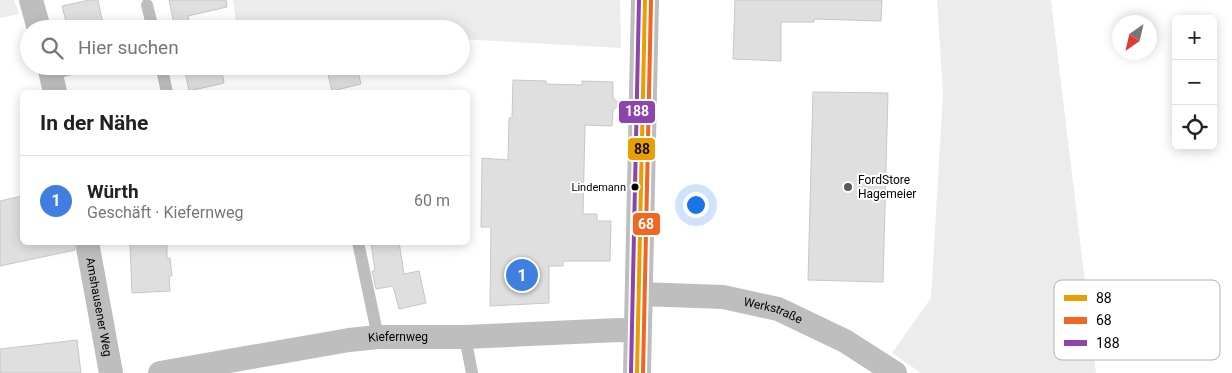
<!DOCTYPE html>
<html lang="de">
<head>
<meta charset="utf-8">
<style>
	body { margin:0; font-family:Roboto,sans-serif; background:#f6f6f6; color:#222 }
	.controls { position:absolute; right:15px; top:15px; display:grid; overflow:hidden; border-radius:8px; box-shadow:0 2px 12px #0003 }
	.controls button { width:45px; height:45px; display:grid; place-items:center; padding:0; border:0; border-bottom:1px solid #e0e0e0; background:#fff; color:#222; font:25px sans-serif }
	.compass { position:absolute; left:1112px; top:15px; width:45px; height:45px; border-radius:50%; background:#fff; box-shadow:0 2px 12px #0003; rotate:214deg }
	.you { position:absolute; left:695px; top:204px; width:18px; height:18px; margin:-12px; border:4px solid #fff; border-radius:50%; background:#1a73e8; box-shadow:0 0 0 8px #1a73e833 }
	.badge { display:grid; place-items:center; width:32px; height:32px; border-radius:50%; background:#0b8043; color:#fff; font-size:16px; font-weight:700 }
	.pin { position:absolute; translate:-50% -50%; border:2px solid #fff; box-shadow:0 1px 5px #0006 }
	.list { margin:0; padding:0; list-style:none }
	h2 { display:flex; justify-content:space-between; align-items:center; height:65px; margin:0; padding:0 20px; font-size:21px }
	h2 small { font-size:16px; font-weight:400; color:#767676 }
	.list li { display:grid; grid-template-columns:32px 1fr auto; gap:15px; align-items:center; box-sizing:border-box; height:90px; padding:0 20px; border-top:1px solid #e0e0e0 }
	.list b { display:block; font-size:19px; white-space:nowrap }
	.list p { margin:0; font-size:16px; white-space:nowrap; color:#767676 }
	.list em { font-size:16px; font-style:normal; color:#767676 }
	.icon { flex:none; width:28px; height:28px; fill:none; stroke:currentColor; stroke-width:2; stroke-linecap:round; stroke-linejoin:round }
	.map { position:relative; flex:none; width:1232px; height:373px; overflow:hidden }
	.search { position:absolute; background:#fff; box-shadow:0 2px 12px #0003; left:20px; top:20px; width:450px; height:55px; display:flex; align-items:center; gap:12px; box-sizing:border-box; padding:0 18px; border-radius:28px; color:#767676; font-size:19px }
	.panel { position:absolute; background:#fff; box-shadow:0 2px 12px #0003; left:20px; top:90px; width:450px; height:155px; border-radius:8px }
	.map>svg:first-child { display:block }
	.green { fill:#ececec }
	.building { fill:#dfdfdf; stroke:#c7c7c7 }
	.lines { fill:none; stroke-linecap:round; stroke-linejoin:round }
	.service { stroke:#bebebe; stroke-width:12 }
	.minor { stroke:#bebebe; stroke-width:24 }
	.tertiary { stroke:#bebebe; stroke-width:28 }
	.bus-1-casing { stroke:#fff; stroke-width:8 }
	.bus-2-casing { stroke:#fff; stroke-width:8 }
	.bus-3-casing { stroke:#fff; stroke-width:8 }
	.bus-1 { stroke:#eb9e00; stroke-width:4 }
	.bus-2 { stroke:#f26522; stroke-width:4 }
	.bus-3 { stroke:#8e44ad; stroke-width:4 }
	.bus-dot { fill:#000; stroke:#fff; stroke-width:2 }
	.poi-dot { fill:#595959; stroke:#fff; stroke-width:2 }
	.labels { text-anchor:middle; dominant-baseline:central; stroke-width:4; stroke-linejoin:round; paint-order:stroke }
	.bus-label { font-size:11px; fill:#000; stroke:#fff; text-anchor:end }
	.poi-label { font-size:12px; fill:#000; stroke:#fff; text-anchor:start }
	.street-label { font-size:12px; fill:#000; stroke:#fff }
	.key { fill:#fff; stroke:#b2b2b2; stroke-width:1 }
	.key-label { font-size:14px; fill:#000 }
	.line-badge { stroke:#fff; stroke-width:2 }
	.badge-label { font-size:14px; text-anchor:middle; font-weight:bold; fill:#fff }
	.pale-badge-label { font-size:14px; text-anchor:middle; font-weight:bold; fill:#111 }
</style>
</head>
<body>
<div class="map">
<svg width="1232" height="373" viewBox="0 0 1232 373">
	<rect width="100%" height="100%" fill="#fff"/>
	<path class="green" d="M0,0H14L19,14L0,18Z
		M233,0H620L621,48L461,39V29H237Z
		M937,0H1051L1096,373H921L892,353L931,298L943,93Z"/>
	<path class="building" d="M89,0H98L104,29H68L62,6Z
		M169,0H226L227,7L188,16L191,29H175Z
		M735,0H882L881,21L814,19V22H781V61L733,59Z
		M184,66H221L224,83L189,91Z
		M326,66H357L361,84L332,91Z
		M513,80L546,81V84L582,85V81L613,82V98L620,104L613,110L612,126L585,125L583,214H597V221H611L610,261H563V266H549V303L490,306L491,227H481L482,158L508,160L509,118H512Z
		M813,92L888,93L883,282L808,280Z
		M22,196V242H74L75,250L0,266V201Z
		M371,242H399L404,274L419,271L426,303L399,309L393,286L376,289L372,271H375Z
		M167,243V258H170L172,276H169L170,291L132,293L130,245Z
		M77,340L81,373H0V349Z"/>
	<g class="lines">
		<path class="service" d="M147,5L153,29
			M161,66L167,92
			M51,74L84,66
			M358,242L378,337
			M465,337L472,373"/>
		<g class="minor">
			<path d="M31,0L39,29"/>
			<path d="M49,66L55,92"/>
			<path id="s1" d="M87,242L111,373"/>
			<path id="s2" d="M639,294L723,297L778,309L845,341L895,373"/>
			<path id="s3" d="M160,373L349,340L378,337H465L619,330L638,331"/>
		</g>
		<path class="tertiary" d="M637,373L645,0"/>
		<defs>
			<path id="bus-1" d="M637,373L645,0"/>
			<path id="bus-2" d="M643,373L651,0"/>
			<path id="bus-3" d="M631,373L639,0"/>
		</defs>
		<use href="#bus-1" class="bus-1-casing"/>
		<use href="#bus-2" class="bus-2-casing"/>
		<use href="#bus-3" class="bus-3-casing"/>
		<use href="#bus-1" class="bus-1"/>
		<use href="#bus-2" class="bus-2"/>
		<use href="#bus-3" class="bus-3"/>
	</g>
	<circle class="bus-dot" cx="635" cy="187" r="4.5"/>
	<circle class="poi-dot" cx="848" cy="187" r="5"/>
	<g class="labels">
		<g class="bus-label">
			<text x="626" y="187">Lindemann</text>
		</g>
		<g class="poi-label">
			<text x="858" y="180">FordStore<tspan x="858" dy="14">Hagemeier</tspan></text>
		</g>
		<g class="street-label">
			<text stroke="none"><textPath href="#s1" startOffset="66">Amshausener Weg</textPath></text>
			<text stroke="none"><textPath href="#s2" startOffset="136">Werkstraße</textPath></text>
			<text stroke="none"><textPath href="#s3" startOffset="241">Kiefernweg</textPath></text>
		</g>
	</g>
	<rect x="1054" y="280" width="166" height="80" rx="8" class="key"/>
	<rect x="1064" y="295" width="23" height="6" fill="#eb9e00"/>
	<rect x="1064" y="317" width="23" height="7" fill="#f26522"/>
	<rect x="1064" y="340" width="23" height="6" fill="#8e44ad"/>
	<g class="key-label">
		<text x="1096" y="303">88</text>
		<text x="1096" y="325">68</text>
		<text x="1096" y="348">188</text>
	</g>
	<g class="line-badge">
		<rect x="618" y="100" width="38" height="24" rx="5" fill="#8e44ad"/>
		<rect x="627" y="137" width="29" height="24" rx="5" fill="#eb9e00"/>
		<rect x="632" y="212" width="29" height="24" rx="5" fill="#f26522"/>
	</g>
	<g class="badge-label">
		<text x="637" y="116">188</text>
		<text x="646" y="229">68</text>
	</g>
	<g class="pale-badge-label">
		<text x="642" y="154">88</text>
	</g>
</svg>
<div class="controls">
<button>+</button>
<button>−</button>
<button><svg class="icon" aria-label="locate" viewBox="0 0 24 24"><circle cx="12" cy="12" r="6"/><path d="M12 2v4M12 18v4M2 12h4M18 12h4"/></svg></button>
</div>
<svg class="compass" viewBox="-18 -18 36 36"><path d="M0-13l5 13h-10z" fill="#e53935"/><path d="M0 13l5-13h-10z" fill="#767676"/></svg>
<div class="you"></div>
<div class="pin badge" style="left:522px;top:275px;background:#3f7fe0">1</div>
<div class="search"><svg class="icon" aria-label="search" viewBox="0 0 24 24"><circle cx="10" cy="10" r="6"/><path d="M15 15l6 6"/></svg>Hier suchen</div>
<section class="panel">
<h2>In der Nähe<small></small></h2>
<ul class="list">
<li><span class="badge" style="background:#3f7fe0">1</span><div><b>Würth</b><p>Geschäft · Kiefernweg</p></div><em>60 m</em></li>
</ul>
</section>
</div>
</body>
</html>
